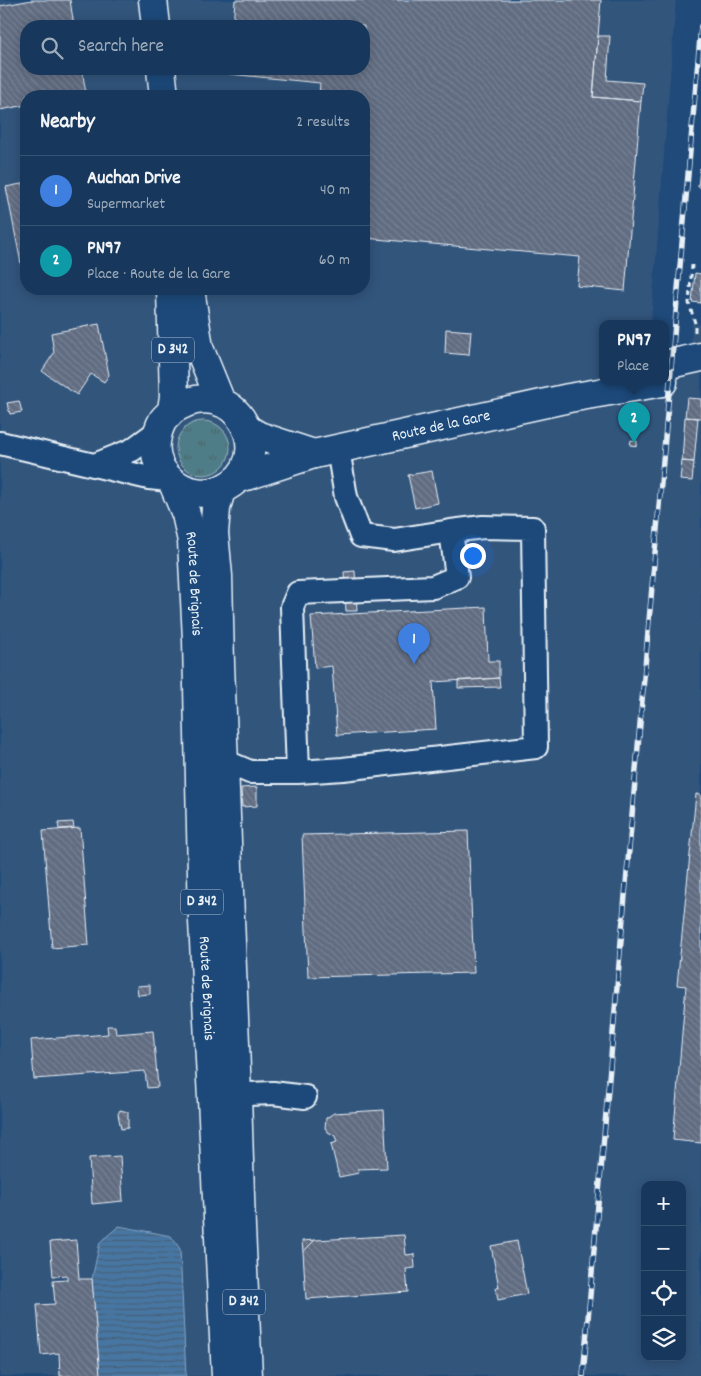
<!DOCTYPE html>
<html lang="en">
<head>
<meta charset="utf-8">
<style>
	body { margin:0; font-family:Dekko,sans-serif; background:#244365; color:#f1f3f6 }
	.controls { position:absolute; right:15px; bottom:15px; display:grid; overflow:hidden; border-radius:10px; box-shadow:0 2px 12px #0003 }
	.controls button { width:45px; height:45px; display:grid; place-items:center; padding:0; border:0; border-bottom:1px solid #365272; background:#17385c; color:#f1f3f6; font:25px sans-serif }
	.you { position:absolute; left:472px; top:555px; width:18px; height:18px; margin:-12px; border:4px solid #fff; border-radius:50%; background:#1a73e8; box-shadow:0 0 0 8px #1a73e833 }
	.badge { display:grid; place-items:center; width:32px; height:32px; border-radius:50%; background:#ff9aa2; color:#fff; font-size:16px; font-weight:700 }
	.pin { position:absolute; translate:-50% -41px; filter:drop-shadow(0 1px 2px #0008) }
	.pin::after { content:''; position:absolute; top:26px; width:18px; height:15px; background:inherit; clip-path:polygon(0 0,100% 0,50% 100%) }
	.popup { position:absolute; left:599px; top:320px; width:70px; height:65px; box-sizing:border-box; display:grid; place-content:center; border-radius:10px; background:#17385c; filter:drop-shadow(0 1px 4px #0005); font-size:16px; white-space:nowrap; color:#9eacbb }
	.popup b { font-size:19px; color:#f1f3f6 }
	.popup::after { content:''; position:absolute; left:50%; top:100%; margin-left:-10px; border:10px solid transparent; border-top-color:#17385c }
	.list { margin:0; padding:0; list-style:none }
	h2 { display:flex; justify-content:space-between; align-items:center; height:65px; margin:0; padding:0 20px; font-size:21px }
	h2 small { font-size:16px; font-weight:400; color:#9eacbb }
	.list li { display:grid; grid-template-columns:32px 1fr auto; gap:15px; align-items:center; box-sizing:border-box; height:70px; padding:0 20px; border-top:1px solid #365272 }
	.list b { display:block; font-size:19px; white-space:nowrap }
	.list p { margin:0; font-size:16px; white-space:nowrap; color:#9eacbb }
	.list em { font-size:16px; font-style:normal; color:#9eacbb }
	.icon { flex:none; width:28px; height:28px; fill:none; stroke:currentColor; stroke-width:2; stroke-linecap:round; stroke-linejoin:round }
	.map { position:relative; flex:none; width:701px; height:1376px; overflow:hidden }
	.search { position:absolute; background:#17385c; box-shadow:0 2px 12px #0003; left:20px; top:20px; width:350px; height:55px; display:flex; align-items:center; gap:12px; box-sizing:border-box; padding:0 18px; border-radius:20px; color:#9eacbb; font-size:19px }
	.panel { position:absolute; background:#17385c; box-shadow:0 2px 12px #0003; left:20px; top:90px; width:350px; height:205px; border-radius:20px }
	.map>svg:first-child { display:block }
	.built { fill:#33547c; fill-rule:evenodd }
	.grass { fill:url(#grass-tufts); stroke:#9cb7c0 }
	.water { fill:url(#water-rules); stroke:#87a7c5 }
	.building { fill:url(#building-back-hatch); stroke:#e8f1f8 }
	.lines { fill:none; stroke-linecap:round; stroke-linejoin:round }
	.minor-casing { stroke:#e8f1f8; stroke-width:26 }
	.major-casing { stroke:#e8f1f8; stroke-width:31 }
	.path { stroke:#e8f1f8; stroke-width:3; stroke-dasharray:5 4; stroke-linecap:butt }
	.minor { stroke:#1f4a7a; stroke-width:22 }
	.major { stroke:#1f4a7a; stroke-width:28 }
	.rail-casing { stroke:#e8f1f8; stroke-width:5.5 }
	.rail { stroke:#1f4a7a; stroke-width:4; stroke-dasharray:11; stroke-linecap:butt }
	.labels { text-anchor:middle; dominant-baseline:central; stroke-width:4; stroke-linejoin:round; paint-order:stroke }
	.shield { fill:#1f4a7a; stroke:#acbfd2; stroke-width:1 }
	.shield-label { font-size:15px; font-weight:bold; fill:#e8f1f8 }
	.street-label { font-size:16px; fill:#e8f1f8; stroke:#1f4a7a }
</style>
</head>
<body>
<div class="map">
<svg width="701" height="1376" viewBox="0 0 701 1376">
	<defs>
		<pattern id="grass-tufts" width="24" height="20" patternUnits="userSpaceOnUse" patternTransform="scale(1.25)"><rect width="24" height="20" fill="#4f7d87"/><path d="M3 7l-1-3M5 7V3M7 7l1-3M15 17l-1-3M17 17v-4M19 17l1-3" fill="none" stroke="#4b656c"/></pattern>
		<pattern id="water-rules" width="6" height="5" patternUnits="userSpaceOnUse" patternTransform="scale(1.25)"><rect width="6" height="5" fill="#4776a3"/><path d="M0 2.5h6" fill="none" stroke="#465f76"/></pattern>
		<pattern id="building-back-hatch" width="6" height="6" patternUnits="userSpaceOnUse" patternTransform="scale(1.25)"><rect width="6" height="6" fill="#616c81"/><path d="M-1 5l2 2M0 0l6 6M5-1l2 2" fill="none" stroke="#788194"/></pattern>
	</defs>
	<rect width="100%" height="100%" fill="#1f4a7a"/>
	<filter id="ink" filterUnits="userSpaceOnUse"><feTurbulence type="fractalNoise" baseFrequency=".02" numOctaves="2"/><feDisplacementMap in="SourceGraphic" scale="10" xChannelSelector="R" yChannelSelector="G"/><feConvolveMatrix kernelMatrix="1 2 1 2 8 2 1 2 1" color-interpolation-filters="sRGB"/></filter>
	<g filter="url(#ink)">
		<path class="built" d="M0,0H676L651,324H603V382H665V351L691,344L692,323L701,324V1376H0ZM26,26H364V69H26ZM26,96H364V289H26ZM645,1185H682V1357H645Z"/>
		<path class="grass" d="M176 448a27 27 0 1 1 54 0a27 27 0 1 1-54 0Z"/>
		<path class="water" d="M119,1226L171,1236L180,1249L186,1376H100L92,1279L100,1242Z"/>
		<path class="building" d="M32,0H70L74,26H26V69H82L86,94L74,96H26V105L0,110V6Z
			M235,0H601L593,97L641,101L625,291L577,286L580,257L364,238V96H319L320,83L229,74L230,69H364V26H233Z
			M598,36H610L607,80L643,83L641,101L593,97Z
			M700,168L701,169V187H698Z
			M26,183V273L23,274L6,187Z
			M695,273L701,274V303L692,302Z
			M99,324L109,375L104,382L91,374L77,395L42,371L54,353L51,333Z
			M446,329L471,331L469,355L445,353Z
			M687,398L701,399V418L685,417Z
			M19,401L22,412L10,414L7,403Z
			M685,417L698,418L694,462L682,461Z
			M631,440L637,441V446L630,445Z
			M682,461L694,462L692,481L680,480Z
			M432,471L438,503L415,508L408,475Z
			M355,571L357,611H346L344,572Z
			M486,607L488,661H499V678L433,682L436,729L337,735L332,666L315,668L311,616Z
			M499,678L500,687L458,688V681Z
			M257,787V806L242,807L241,788Z
			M696,794L701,795V1143L673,1140L686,986L677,985Z
			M73,822L74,828L59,829L58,823Z
			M80,828L89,945L52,948L43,831Z
			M468,831L474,973L308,977L302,835Z
			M150,985V994L138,995L137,986Z
			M107,1026H115L116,1034L153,1031L158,1087L147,1088L145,1071L34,1079L31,1040L108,1034Z
			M120,1110L128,1112V1128L121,1129L118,1114Z
			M384,1110L387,1168L358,1169L359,1173L339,1177L331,1144L337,1142L335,1136L328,1132L325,1128L326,1118L334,1113Z
			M120,1156L123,1201L92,1204L89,1158Z
			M404,1235L406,1255L414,1254L415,1268L406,1269L408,1292L306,1299L303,1252L315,1240Z
			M76,1240L79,1279H92L100,1376H60L59,1353L41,1355L37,1305L55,1304L53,1281L67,1280V1275L53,1276L50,1242Z
			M315,1240L303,1252L302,1241Z
			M517,1241L527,1294L498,1300L496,1288L499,1287L491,1246Z"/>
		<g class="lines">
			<defs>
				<path id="minor" d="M0,443L149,478L169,480
					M97,464L132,450L158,431
					M224,761L250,772H298L292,607L298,593L433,587L457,577L451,531L394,540L361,536L346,497L338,449
					M298,772L343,769L536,747L533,528L483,527L451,531
					M221,1095L273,1093L305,1097"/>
				<g id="major">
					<path d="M153,0L156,26"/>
					<path d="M161,69L164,96"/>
					<path d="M190,289L199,348L221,402"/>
					<path d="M665,365L701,357"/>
					<path d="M171,411C236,366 283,462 222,489C191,503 151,477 156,442C157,434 159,427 163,420C165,417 169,415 171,411C173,407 173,401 174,397L171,289"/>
					<path d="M247,429L259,436L314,454"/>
					<path id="s1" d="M237,479L314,454L569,398L663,382"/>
					<path id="s2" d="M173,483L186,514L192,541L197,639L203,921L226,1376"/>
					<path d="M221,490L216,508L214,533L218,576L220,664L237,1095L241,1228L248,1376"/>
				</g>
			</defs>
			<use href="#minor" class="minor-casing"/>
			<use href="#major" class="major-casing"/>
			<path class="path" d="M692,265L689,303L695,323V335"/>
			<use href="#minor" class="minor"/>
			<use href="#major" class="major"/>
			<defs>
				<path id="rail" d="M583,1376L701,26"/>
			</defs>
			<use href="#rail" class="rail-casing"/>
			<use href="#rail" class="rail"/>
		</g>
	</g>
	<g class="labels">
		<g class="shield">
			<rect x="152" y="337.5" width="42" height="25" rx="4"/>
			<rect x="181" y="889.5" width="42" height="25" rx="4"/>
			<rect x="223" y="1289.5" width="42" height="25" rx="4"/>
		</g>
		<g class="shield-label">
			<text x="173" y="350">D 342</text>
			<text x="202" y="902">D 342</text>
			<text x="244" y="1302">D 342</text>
		</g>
		<g class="street-label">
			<text stroke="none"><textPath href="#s1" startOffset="211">Route de la Gare</textPath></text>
			<text stroke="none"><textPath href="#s2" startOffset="104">Route de Brignais</textPath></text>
			<text stroke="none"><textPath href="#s2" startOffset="509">Route de Brignais</textPath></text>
		</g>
	</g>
</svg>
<div class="controls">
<button>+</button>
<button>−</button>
<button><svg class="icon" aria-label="locate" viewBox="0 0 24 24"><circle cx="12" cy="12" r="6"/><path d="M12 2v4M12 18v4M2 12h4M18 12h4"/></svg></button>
<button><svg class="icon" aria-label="layers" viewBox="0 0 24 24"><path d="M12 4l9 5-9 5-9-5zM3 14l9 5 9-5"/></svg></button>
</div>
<div class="you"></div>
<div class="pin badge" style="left:414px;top:664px;background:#3f7fe0">1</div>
<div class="pin badge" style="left:634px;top:443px;background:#0f9aa8">2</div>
<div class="popup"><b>PN97</b>Place</div>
<div class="search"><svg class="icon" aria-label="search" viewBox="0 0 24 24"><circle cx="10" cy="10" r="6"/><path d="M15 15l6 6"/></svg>Search here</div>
<section class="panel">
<h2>Nearby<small>2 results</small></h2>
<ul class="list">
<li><span class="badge" style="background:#3f7fe0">1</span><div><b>Auchan Drive</b><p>Supermarket</p></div><em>40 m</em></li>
<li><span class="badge" style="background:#0f9aa8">2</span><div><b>PN97</b><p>Place · Route de la Gare</p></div><em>60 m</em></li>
</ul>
</section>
</div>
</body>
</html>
